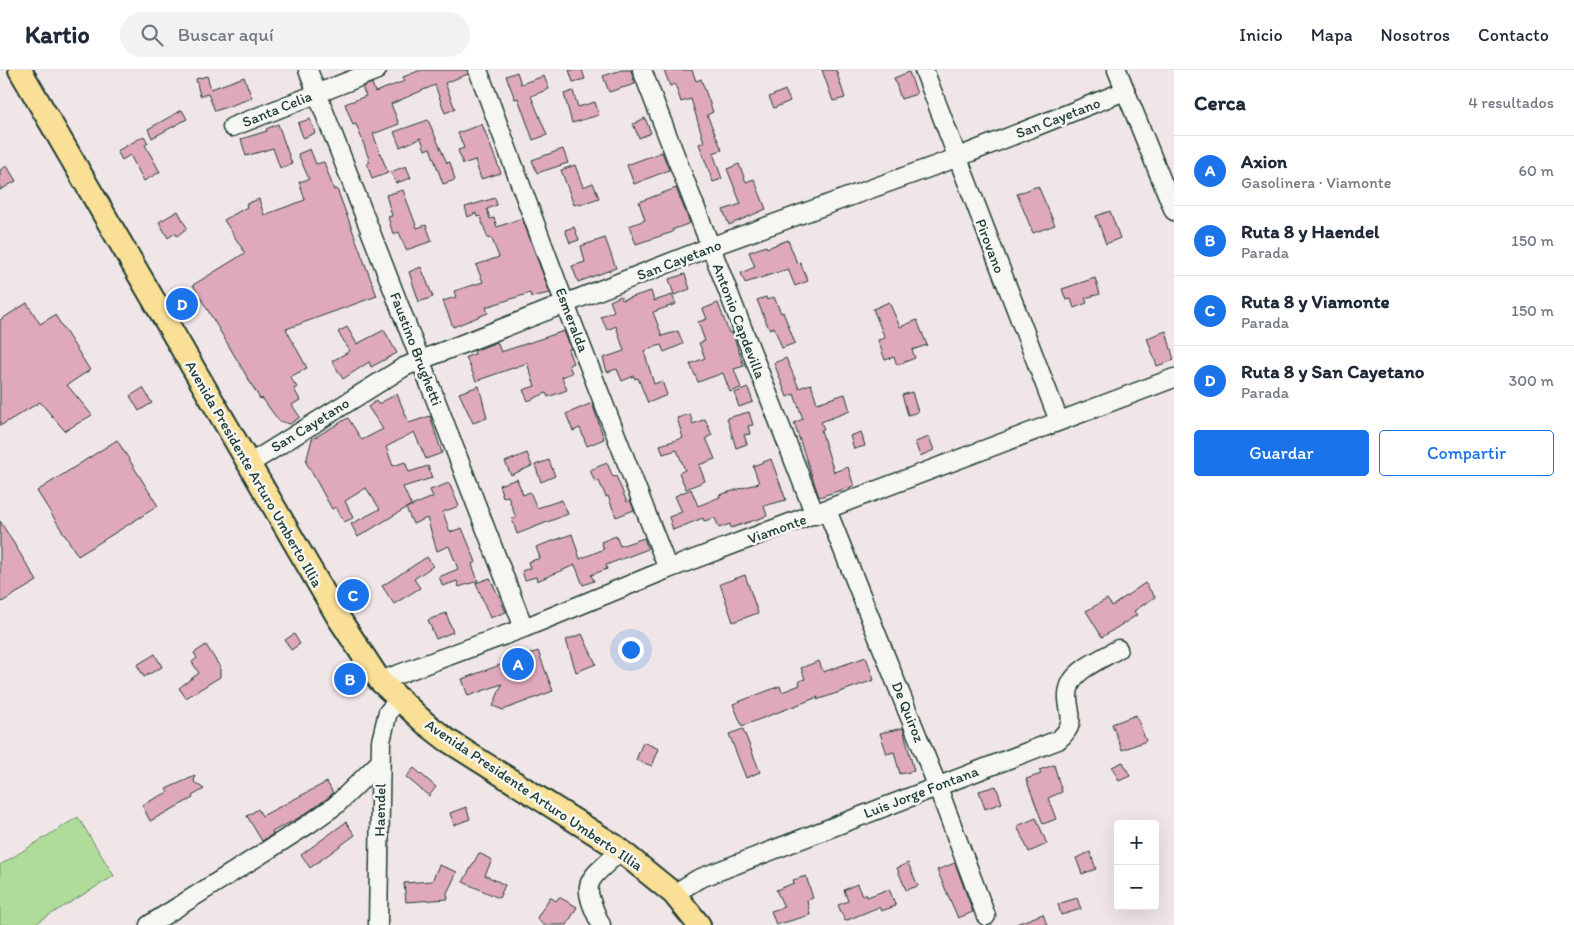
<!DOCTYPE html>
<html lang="es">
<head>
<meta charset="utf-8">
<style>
	body { margin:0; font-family:Itim,sans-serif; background:#f2f2f3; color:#1f2937 }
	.controls { position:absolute; right:15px; bottom:15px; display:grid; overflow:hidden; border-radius:5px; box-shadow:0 5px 20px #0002 }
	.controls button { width:45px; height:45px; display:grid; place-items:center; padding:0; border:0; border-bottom:1px solid #e0e1e3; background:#fff; color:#1f2937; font:25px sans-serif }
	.you { position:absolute; left:630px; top:579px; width:18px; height:18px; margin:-12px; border:4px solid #fff; border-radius:50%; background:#1a73e8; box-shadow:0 0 0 8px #1a73e833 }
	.badge { display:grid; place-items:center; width:32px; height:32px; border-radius:50%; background:#1a73e8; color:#fff; font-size:16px; font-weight:700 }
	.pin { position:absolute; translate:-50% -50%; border:2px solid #fff; box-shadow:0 1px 5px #0006 }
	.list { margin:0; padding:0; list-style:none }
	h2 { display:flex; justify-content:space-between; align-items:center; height:65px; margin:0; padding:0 20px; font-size:21px }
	h2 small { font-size:16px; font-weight:400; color:#747a83 }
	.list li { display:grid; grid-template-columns:32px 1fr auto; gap:15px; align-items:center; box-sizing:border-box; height:70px; padding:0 20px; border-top:1px solid #e0e1e3 }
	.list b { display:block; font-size:19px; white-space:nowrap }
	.list p { margin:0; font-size:16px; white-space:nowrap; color:#747a83 }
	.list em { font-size:16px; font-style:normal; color:#747a83 }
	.actions { display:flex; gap:10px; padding:15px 20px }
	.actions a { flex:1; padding:11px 0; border:1px solid #1a73e8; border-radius:5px; text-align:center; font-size:18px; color:#1a73e8 }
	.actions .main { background:#1a73e8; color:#fff }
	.icon { flex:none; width:28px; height:28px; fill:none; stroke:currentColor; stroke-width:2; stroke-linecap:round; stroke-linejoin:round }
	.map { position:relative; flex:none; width:1174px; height:855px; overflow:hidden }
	header { display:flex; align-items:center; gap:30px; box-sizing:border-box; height:70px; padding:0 25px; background:#fff; border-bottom:1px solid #e0e1e3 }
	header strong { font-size:24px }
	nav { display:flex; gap:28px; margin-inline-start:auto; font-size:18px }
	.search { width:350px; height:45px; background:#f2f2f3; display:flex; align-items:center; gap:12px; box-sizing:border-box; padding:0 18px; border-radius:28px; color:#747a83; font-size:19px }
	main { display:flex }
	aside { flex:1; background:#fff }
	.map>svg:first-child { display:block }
	.green { fill:#b0dc9a; stroke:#688c67 }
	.building { fill:#dfa8bd; stroke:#1f3d34 }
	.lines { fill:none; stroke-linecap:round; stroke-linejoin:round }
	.minor-casing { stroke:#1f3d34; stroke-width:21 }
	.major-casing { stroke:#1f3d34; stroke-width:26 }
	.minor { stroke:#f6f6f2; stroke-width:18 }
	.major { stroke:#fadf96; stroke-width:22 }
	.labels { text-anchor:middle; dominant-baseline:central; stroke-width:5; stroke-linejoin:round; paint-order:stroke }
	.street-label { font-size:15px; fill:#1f3d34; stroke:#f6f6f2 }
</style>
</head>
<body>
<header>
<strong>Kartio</strong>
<div class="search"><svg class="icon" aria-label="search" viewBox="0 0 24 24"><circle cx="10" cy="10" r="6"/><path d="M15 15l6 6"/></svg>Buscar aquí</div>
<nav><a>Inicio</a><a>Mapa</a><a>Nosotros</a><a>Contacto</a></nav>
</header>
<main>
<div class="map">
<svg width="1174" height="855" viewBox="0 0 1174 855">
	<rect width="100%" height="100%" fill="#f1e6e7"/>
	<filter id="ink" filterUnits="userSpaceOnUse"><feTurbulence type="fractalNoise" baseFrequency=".02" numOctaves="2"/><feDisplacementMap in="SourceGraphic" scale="10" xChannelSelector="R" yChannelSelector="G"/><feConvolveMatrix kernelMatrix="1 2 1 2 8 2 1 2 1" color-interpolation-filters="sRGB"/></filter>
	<g filter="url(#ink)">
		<path class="green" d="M78,747L114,806L33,855H0V795Z"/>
		<path class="building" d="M421,0H468V4L445,13L455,39L445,43L435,15L391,34L399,54L373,64L388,103L372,109L367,93L370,92L360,64L356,54L353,55L345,34L366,26L362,17L372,13L375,22L405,11L403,7Z
			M569,0H582L585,9L573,12Z
			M622,0H631L635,14L609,22L603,6Z
			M664,0H692L696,11L701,9L713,42L707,45L722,80L713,83L722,109L713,112L699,74L704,72L691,29L681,32L675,14L670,16Z
			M822,0H836L845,28L833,31Z
			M517,2L521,14L544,6L549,19L531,26L547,65L533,70L518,28L515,29L506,6Z
			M909,2L917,24L901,29L894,8Z
			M207,6L211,19L244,7L252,28L215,41L208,24L200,26L196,9Z
			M785,20L790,31L774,38L769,27Z
			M573,21L578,37L595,32L599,45L572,53L564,24Z
			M182,40L187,49L152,68L148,59Z
			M645,48L651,63L639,68L633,54Z
			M310,49L315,63L303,68L298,53Z
			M428,50L447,93L450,92L455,110L443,114L430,78L425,80L421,68L400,77L394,62Z
			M278,54L292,94L280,98L273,78L246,86L241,69L267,61L266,59Z
			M482,54L501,103L481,109L475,90L463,94L458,80L464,78L458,63Z
			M144,66L148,73L145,75L160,102L144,111L130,85L122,90L117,81Z
			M310,79L316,94L324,92L334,120L337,119L377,226L286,259L307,298L290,307L297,317L294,319L300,330L292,335L300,347L290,354L279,351L262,328L260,329L193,215L245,183L224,150L247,137L246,134L259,129L264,145L305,130L299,112L309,109L298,84Z
			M563,79L568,93L537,103L532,90Z
			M662,82L669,100L634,114L627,95Z
			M739,94L746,112L754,109L766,139L729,155L723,140L741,134L727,99Z
			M575,95L583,117L593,113L599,128L579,135V133L574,135L561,100Z
			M7,96L16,111L0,120V100Z
			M406,96L411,108L396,113L391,102Z
			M1038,116L1055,155L1033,163L1017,124Z
			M676,118L690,153L672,160L673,162L636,174L629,156L645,150L639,132Z
			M403,120L417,158L426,155L432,171L406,180L399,162L393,164L388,147L392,146L386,125Z
			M495,128L497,135L487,139L490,149L494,148L497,157L522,148L550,223L531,227L530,223L486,237L488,243L453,257L443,231L456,227L454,221L483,212L476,195L499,187L491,167L488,169L480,146L477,147L476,143L468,147L465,137Z
			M178,141L187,158L177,166L175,163L168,168L159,152Z
			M1110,141L1120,168L1106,174L1096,146Z
			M574,157L579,170L570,173L565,160Z
			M605,168L616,198L578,212L572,196L585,192L581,176Z
			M788,170L797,193L800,192L808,211L795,216L788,199L745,213L741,203L755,197L749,182L766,176L767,178Z
			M421,197L433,227L419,232L409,202Z
			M685,204L690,219L674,225L669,209Z
			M1095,208L1100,224L1085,228L1087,233L1074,238L1071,229L1066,230L1062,219Z
			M651,221L654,231L672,225L676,234L653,242L662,266L678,261L683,274L664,282L661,275L644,281L654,314L662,311L667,325L648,333L638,308L635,309L634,306L622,311L617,299L607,302L603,288L624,281L616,256L607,260L601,247L614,241L610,231L621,226L622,230Z
			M766,227L767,230L774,227L781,243L783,242L795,273L782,278L774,257L769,259L757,230Z
			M889,232L900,257L917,250L927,275L912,280L915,288L897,295L894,287L885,290L878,270L885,268L873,239Z
			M27,233L40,254L55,245L90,300L67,315L92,345L65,361L40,332L0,356V250Z
			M718,233L729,263L732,262L744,296L734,299L741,318L730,322L723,303L698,312L690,294L705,288L699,273L705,271L698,252L707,249L703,239Z
			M347,257L357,274L384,260L397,283L371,297L369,292L343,309L332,291L350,281L338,262Z
			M564,261L571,279L568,280L573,293L569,295L572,303L562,307L567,320L548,327L546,323L528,331L523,320L535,316L527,293L476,311L466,287L475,284L474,281L497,272L501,282Z
			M1166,261L1174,290L1157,296L1147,268Z
			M786,288L799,318L811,314L817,333L845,324L850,341L821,352L824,359L821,360L834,402L848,397L854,416L819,427L794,353L803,349L794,324L787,327L774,293Z
			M479,316L487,348L473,353L459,323Z
			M143,318L152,333L139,341L130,326Z
			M748,318L753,332L739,337L734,323Z
			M912,322L918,342L908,345L902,325Z
			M397,324L409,353L430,346L442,383L426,389L414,362L386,377L393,396L405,392L409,402L428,396L432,408L403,417L411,435L358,467L351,454L380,439L366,418L345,431L353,448L344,452L336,437L332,439L306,392L312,369L348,348L362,370L383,359L368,337L376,331L378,334Z
			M592,333L604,369L587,376L580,358L573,361L566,344Z
			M749,342L753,355L748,356L750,364L744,365L747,374L736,378L727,348Z
			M690,344L693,354L705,349L712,365L706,368L715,389L699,395L705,411L686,419L679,403L685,400L677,380L663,384L660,375L683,368L677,348Z
			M861,362L865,376L854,379L850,366Z
			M929,367L934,380L920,386L915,372Z
			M117,370L158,436L78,486L37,421Z
			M527,383L532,396L511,405L505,392Z
			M771,389L786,430L764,436L767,446L731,458L730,454L719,458L715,448L704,451L703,448L673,460L669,447L682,442L675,426L691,419L698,436L720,427L719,425L759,413L753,396Z
			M549,390L555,406L541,412L535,395Z
			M607,393L613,407L616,406L627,432L630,430L634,440L616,447L608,426L606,427L599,411L595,412L590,400Z
			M517,409L523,425L530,422L537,438L562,430L568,444L517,464L512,449L516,448L508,426L503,427L499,415Z
			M449,413L459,436L443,442L450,462L462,458L476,492L472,494L478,511L459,517L457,511L443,516L439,507L458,499L449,476L437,481L427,448L413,454L406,438L433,427L430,420Z
			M0,451L37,511L0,533Z
			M572,464L580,489L604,479L601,472L616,466L620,476L644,468L648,479L606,495L607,499L591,505L594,511L583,515L575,495L537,511L536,507L525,510L522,501L530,498L528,492L540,488L536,477Z
			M427,487L433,496L414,509L420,518L394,534L382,516Z
			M745,505L758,543L733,552L720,514Z
			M490,508L506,542L490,548L476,513Z
			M1145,513L1155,527L1134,541L1137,545L1102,567L1086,541L1107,529L1112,536Z
			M446,543L453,562L436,569L428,550Z
			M294,564L300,574L291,580L285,570Z
			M582,564L596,594L576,602L566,570Z
			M206,575L220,597V607L186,628L179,618L199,603L192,592L197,588L194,583Z
			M538,581L553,621L503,640L493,636L502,614L468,626L462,609Z
			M155,584L162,597L144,607L137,595Z
			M866,587L874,610L817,630L818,627L742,656L733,634L780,616L782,622L800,615L799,611L805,609L801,598L819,591L823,602Z
			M1136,645L1146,671L1122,680L1112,654Z
			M903,658L914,701L900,704L894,682L887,684L880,663Z
			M743,659L760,702L746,708L729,664Z
			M643,672L659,679L652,696L636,690Z
			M1123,692L1130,706L1119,711L1112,697Z
			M1054,695L1062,722L1048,728L1056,749L1043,754L1026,709L1041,704L1039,700Z
			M414,698L436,717L429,726L406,707Z
			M195,706L194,712L204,719L192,726L193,728L150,751L142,735L168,722L166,719Z
			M327,712L333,723L329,727L302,746L272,762L273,764L262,771L247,746L258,739L262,746Z
			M996,716L1002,733L985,739L979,721Z
			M466,737L470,749L454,755L450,743Z
			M1036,748L1047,774L1029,782L1017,756Z
			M346,752L355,765L310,798L301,785Z
			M1090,782L1096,799L1082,804L1076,788Z
			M479,783L492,790L485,805L505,815L499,828L463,812Z
			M908,793L918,816L906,820L897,798Z
			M955,793L973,842L958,848L937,800Z
			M439,795L457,802L447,823L448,829L406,832L404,813L432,811Z
			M806,806L813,828L807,830L810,845L776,855L771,841L784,837L776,820L794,813L793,810Z
			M857,814L862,826L866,824L867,827L889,819L896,836L881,841L879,837L845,851L838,835L848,831L844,820Z
			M550,827L556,831L559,827L577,837L567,855H543L537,848Z
			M1077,828L1081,839L1061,845L1058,834Z
			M1043,844L1047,855H1016V854Z"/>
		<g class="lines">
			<defs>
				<path id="minor" d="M308,0L524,558
					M478,0L565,234L668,499
					M642,0L815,445
					M924,0L1059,351
					M1117,0L1174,141
					M232,57L377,0
					M249,394L404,297L421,290L710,177L956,88L1125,21
					M827,440L937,715L986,846
					M380,611L524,558L668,499L1174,308
					M674,824L698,809L1058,670C1084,649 1060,637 1071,613C1078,598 1104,588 1118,579
					M149,855L309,754L336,735L380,692
					M378,855L381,671L388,642L399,630
					M601,855C579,809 587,813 621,780"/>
				<path id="major" d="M20,0L338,547L380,611L425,653L447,670L615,776L674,824L699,855"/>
			</defs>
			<use href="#minor" class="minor-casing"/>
			<use href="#major" class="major-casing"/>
			<use href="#minor" class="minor"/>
			<use href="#major" class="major"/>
		</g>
	</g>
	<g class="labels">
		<g class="street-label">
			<text transform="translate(277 39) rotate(-22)">Santa Celia</text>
			<text transform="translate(1058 48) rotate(-21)">San Cayetano</text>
			<text transform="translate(990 176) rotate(69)">Pirovano</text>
			<text transform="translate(679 190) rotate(-21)">San Cayetano</text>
			<text transform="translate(572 250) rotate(69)">Esmeralda</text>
			<text transform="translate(739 251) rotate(69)">Antonio Capdevilla</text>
			<text transform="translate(416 279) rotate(69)">Faustino Brughetti</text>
			<text transform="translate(310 355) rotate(-32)">San Cayetano</text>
			<text transform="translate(254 404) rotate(60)">Avenida Presidente Arturo Umberto Illia</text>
			<text transform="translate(777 459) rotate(-20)">Viamonte</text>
			<text transform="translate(908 642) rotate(68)">De Quiroz</text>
			<text transform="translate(921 722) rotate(-21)">Luis Jorge Fontana</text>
			<text transform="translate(534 725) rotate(34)">Avenida Presidente Arturo Umberto Illia</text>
			<text transform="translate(380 740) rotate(-89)">Haendel</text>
		</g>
	</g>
</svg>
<div class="controls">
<button>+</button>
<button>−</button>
</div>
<div class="you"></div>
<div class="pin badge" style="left:518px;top:594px">A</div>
<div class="pin badge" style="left:350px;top:609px">B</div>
<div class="pin badge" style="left:353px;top:525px">C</div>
<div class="pin badge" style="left:182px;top:234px">D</div>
</div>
<aside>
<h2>Cerca<small>4 resultados</small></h2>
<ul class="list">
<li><span class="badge">A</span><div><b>Axion</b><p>Gasolinera · Viamonte</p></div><em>60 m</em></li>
<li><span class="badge">B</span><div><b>Ruta 8 y Haendel</b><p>Parada</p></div><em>150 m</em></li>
<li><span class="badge">C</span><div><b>Ruta 8 y Viamonte</b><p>Parada</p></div><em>150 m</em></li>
<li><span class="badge">D</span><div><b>Ruta 8 y San Cayetano</b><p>Parada</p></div><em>300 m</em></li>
</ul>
<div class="actions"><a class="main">Guardar</a><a>Compartir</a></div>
</aside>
</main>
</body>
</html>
